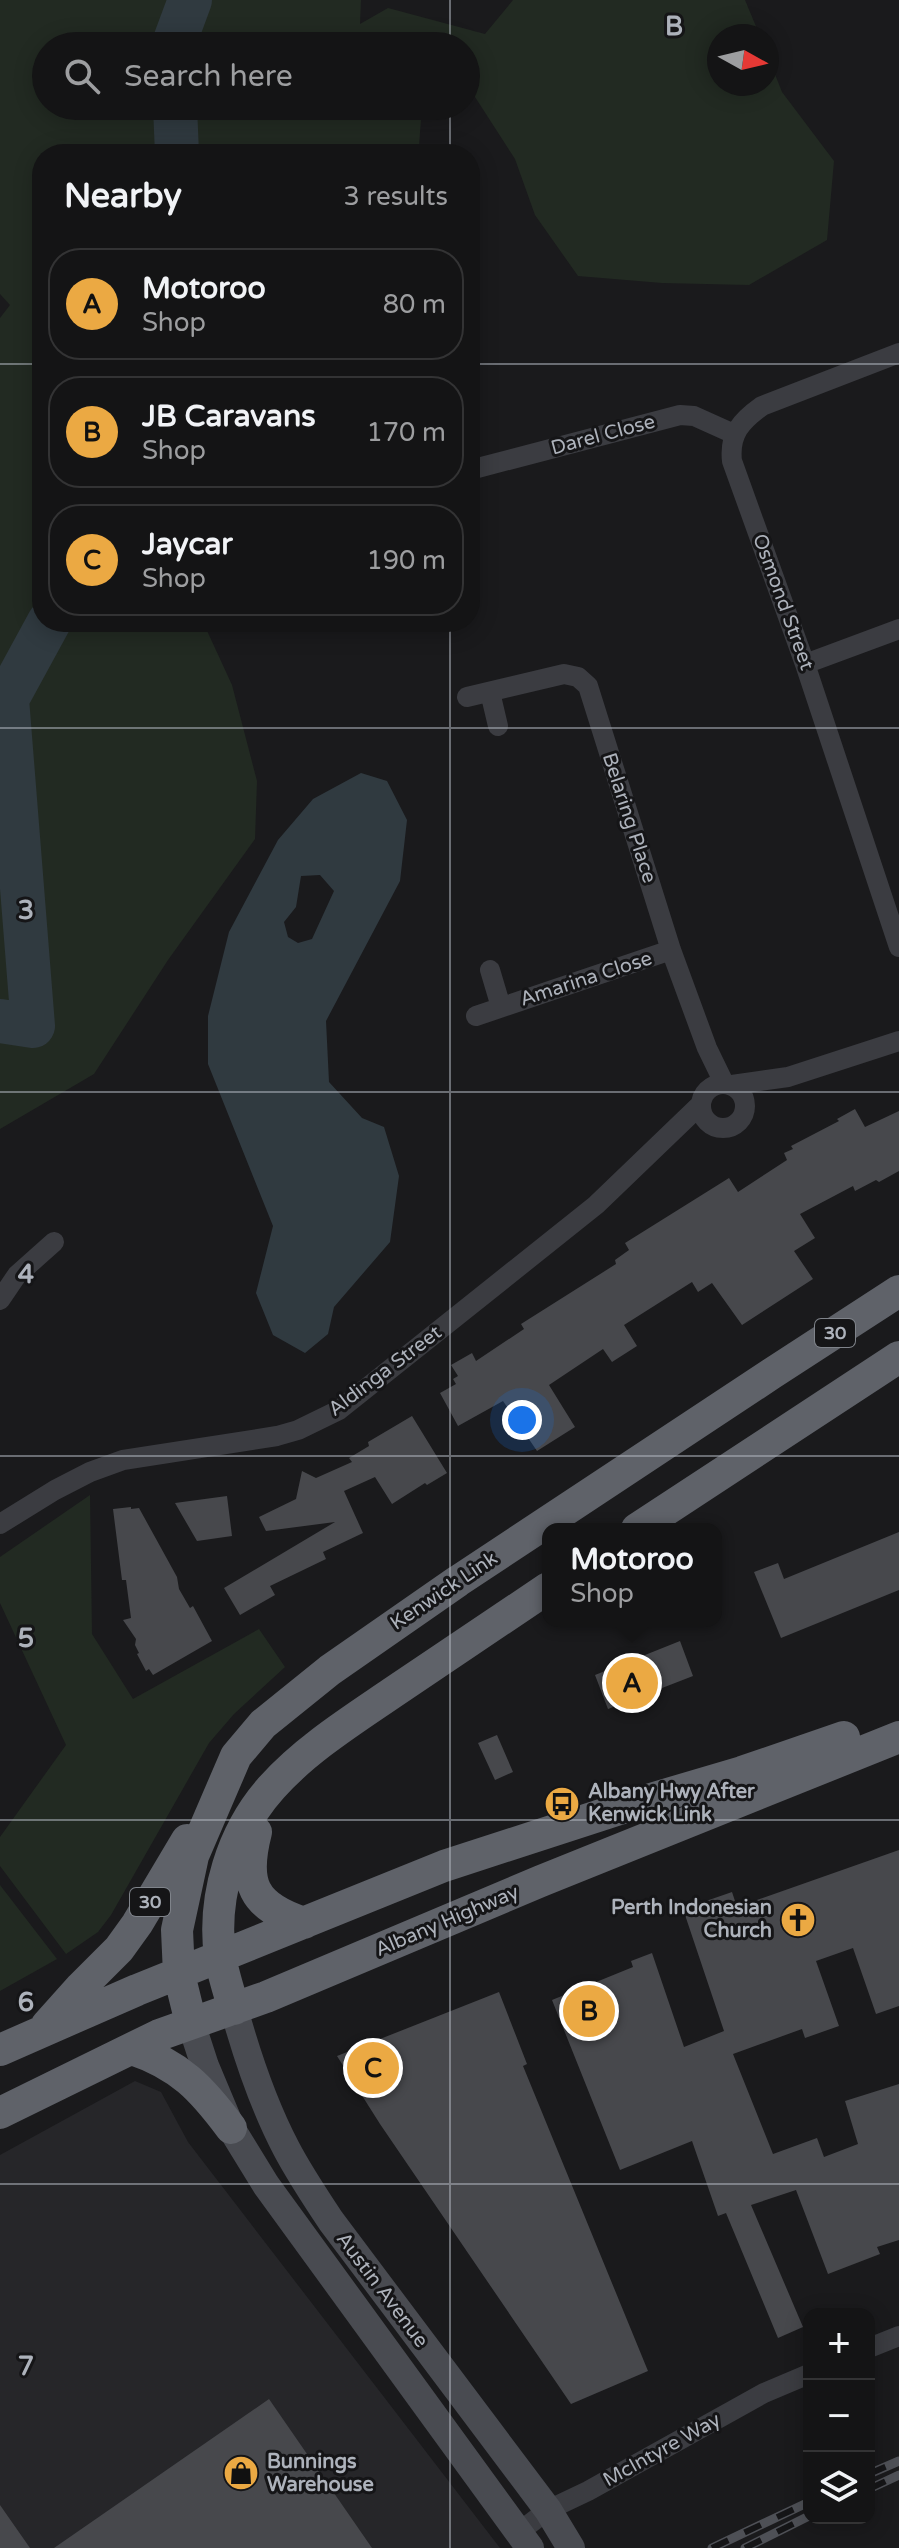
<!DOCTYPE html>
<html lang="en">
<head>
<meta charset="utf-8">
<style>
	body { margin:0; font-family:"Varela Round",sans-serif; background:#212122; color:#f1f3f6 }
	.controls { position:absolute; right:24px; bottom:24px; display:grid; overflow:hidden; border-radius:16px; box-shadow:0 4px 20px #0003 }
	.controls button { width:72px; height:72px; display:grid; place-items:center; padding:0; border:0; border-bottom:2px solid #333334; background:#141415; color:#f1f3f6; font:40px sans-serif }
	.compass { position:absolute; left:707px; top:24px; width:72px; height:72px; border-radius:50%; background:#141415; box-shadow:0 4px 20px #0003; rotate:98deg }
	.you { position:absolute; left:522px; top:1420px; width:28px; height:28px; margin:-20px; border:6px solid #fff; border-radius:50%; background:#1a73e8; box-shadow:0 0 0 12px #1a73e833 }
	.badge { display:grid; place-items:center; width:52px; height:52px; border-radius:50%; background:#eba943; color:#111; font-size:26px; font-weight:700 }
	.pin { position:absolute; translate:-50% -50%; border:4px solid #fff; box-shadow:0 2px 8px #0006 }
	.popup { position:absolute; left:542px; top:1523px; width:180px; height:104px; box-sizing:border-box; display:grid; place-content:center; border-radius:16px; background:#141415; filter:drop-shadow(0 2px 6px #0005); font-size:26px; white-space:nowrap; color:#9d9ea0 }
	.popup b { font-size:30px; color:#f1f3f6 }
	.popup::after { content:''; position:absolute; left:50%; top:100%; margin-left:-16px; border:16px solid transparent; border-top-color:#141415 }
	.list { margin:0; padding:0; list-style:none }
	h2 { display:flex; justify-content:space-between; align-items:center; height:104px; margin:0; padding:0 32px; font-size:34px }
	h2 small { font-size:26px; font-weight:400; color:#9d9ea0 }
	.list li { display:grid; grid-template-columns:52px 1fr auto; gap:24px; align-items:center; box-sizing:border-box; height:112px; margin:0 16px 16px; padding:0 16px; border:2px solid #333334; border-radius:32px }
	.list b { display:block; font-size:30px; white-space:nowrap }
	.list p { margin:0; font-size:26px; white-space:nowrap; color:#9d9ea0 }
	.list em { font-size:26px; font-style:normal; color:#9d9ea0 }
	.icon { flex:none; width:44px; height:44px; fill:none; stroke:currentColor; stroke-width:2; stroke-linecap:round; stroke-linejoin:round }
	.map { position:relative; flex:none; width:899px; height:2548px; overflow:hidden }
	.search { position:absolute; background:#141415; box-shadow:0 4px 20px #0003; left:32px; top:32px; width:448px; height:88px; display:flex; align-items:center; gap:20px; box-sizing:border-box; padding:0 28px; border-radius:44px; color:#9d9ea0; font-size:30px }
	.panel { position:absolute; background:#141415; box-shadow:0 4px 20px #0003; left:32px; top:144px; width:448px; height:488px; border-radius:32px }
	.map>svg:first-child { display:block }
	.built { fill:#262629 }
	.green { fill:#222a22 }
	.water { fill:#303a40; fill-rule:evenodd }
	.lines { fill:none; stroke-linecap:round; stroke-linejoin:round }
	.river { stroke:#303a40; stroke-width:44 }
	.building { fill:#47484c }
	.minor { stroke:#3b3c41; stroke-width:20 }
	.secondary { stroke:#494b51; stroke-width:28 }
	.trunk { stroke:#5f6269; stroke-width:32 }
	.rail-casing { stroke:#4e5056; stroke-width:9 }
	.rail { stroke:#151517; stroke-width:6; stroke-dasharray:18; stroke-linecap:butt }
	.grid { fill:none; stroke:#adb2bb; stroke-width:2; stroke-opacity:0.55 }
	.labels { text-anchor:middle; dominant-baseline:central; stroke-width:6; stroke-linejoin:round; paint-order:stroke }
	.shield { fill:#151517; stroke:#7f838a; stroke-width:2 }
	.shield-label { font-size:18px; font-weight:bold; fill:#adb2bb }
	.street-label { font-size:20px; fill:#adb2bb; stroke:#151517 }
	.poi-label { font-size:20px; font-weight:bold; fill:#adb2bb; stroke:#151517; text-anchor:start }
	.grid-label { font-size:26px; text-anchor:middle; font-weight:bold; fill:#adb2bb; stroke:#151517; stroke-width:6; stroke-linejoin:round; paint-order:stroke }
</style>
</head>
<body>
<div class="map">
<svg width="899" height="2548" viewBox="0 0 899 2548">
	<rect width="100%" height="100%" fill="#1a1a1c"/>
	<path class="built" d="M135,2081L161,2092L188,2142L500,2548H0V2155Z"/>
	<path class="green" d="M0,0H361L360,24L388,8L485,34L513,0H745L760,36H719V84H767V54L782,92L834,161L827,240L749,285L662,283L578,276L535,215L515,159L466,83V46H46V106H422L419,146L354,148L351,154H42V622H203L232,685L257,781L255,839L168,960L94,1074L0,1129V318L10,305L0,294Z
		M90,1495L92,1634L133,1699L259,1629L285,1667L234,1714L209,1743L111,1915L98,1932L66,1954L0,1866V1837L66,1745L0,1603V1557Z
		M0,1885L57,1959L0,1991Z"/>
	<path class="water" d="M361,773L387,781L407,820L400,881L326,1021L329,1082L362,1118L384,1127L399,1176L390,1242L334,1307L328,1334L305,1353L273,1335L256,1293L273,1226L208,1064V1016L229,932L278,840L313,799ZM320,875L334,891L312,939L298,943L288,937L284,922L296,907L301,876Z"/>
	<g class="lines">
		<path class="river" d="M173,46L190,0
			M175,106L177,154
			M0,1021L33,1026L7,699L49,622"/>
	</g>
	<path class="building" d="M855,1109L865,1127L899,1111V1171L879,1182L876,1180L855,1191L853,1186L800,1214L815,1238L794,1251L813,1279L742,1325L712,1283L698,1292L692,1282L624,1325L637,1346L612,1362L603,1349L549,1385L575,1427L537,1451L503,1401L458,1426L440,1393L456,1384L453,1379L458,1376L451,1365L472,1353L476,1361L524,1329L521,1324L616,1264L615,1260L629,1250L625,1243L729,1178L738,1192L787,1160L784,1153L793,1149L791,1146L839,1121L837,1119Z
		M412,1416L447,1473L427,1485L425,1483L392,1504L375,1477L344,1491L363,1533L323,1552L326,1559L270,1586L275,1595L240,1615L224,1588L335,1522L266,1531L259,1517L296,1499L302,1471L316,1478L352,1462L349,1458L369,1446L368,1442Z
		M227,1496L232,1536L197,1541L175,1503Z
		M131,1507V1509L139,1508L177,1577L179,1589L190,1608L193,1606L212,1641L153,1675L149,1669L146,1671L137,1654L139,1653L135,1645L136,1639L123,1620L131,1618L126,1580H122L113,1509Z
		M899,1532V1590L781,1638L754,1572L778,1563L784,1579Z
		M680,1641L693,1676L608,1709L595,1675Z
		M497,1735L513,1772L495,1780L478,1743Z
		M899,1850V2006L876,2014L853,1948L816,1961L839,2026L805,2038L802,2029L733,2054L773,2154L817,2138L824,2157L858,2144L845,2101L899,2084V2240L877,2247L880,2254L828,2274L796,2190L751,2205L803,2327L778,2338L726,2213L718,2216L692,2141L620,2170L552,2000L633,1967L631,1961L652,1953L684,2047L724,2031L683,1909L732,1892L737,1907Z
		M499,1992L527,2064L523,2066L648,2371L571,2404L380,2124L337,2056Z
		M269,2399L372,2548H54Z
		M0,2505L30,2548H0Z"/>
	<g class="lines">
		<path class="minor" d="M899,353L762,406C741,421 729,434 732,461L805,664L899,947
			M470,470L680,415L694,416L734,434
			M805,664L899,629
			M490,692L498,726
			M467,697L564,674L578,677L588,686L671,950L707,1048L724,1083
			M490,970L501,1007
			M476,1016L671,950
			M701 1106a22 22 0 1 1 44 0a22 22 0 1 1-44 0Z
			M732,1085L788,1077L899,1041
			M0,1300L17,1275L54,1242
			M0,1524L55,1490L90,1472L123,1460L277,1436L298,1430L339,1410L596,1205L700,1105
			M869,2348L899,2336
			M519,2532L548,2510L588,2491L764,2393L809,2374"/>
		<path class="secondary" d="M234,2009C247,2056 263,2104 286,2148C299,2173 315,2197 331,2221L548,2510L571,2548
			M191,2023L205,2066L231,2128L266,2185L530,2548"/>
		<path class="trunk" d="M637,1529L899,1357
			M256,1832C243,1883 252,1906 304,1923
			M234,2009C229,1992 223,1974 220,1956C212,1897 232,1831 272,1787C305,1750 351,1721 392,1693C444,1658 496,1623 548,1588
			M191,2023L179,1974L177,1930L193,1856L236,1756L263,1724L330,1670L458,1581L771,1374L899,1291
			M47,2025L81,1987L119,1949L137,1924L187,1840
			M132,2049C180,2065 202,2089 231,2128
			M0,2050L137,1990L444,1866L644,1801L742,1772L844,1737
			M0,2113L159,2035L266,1997L541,1881L899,1737"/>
		<defs>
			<path id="rail" d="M869,2474L899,2461
				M869,2489L899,2475
				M712,2548L809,2502
				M745,2548L809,2516"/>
		</defs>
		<use href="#rail" class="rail-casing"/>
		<use href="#rail" class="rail"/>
	</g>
	<path class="grid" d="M450,0V46M450,106V154M0,364H42M470,364H899M450,622V2548M0,728H899M0,1092H899M0,1456H899M0,1820H899M0,2184H899"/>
	<defs>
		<symbol id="bus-disc" viewBox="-11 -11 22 22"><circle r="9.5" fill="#eba943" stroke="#151517"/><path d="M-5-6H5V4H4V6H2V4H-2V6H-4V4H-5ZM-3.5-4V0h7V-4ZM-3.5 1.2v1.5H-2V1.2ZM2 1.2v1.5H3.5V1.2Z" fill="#111"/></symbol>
		<symbol id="church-disc" viewBox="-11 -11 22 22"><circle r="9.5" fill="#eba943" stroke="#151517"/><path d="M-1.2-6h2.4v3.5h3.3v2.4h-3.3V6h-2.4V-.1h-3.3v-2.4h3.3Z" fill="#111"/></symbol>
		<symbol id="shop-disc" viewBox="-11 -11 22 22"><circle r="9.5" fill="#eba943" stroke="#151517"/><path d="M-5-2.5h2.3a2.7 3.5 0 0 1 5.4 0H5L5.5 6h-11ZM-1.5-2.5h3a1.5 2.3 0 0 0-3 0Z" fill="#111"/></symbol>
	</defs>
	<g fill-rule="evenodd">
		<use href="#bus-disc" x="542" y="1784" width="40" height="40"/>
		<use href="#church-disc" x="778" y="1900" width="40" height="40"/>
		<use href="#shop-disc" x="221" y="2453" width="40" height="40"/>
	</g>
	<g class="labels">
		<g class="shield">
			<rect x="815" y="1319" width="40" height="28" rx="6"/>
			<rect x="130" y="1888" width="40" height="28" rx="6"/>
		</g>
		<g class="shield-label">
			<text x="835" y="1333">30</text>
			<text x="150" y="1902">30</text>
		</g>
		<g class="street-label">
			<text transform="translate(603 435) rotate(-15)">Darel Close</text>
			<text transform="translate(783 602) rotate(70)">Osmond Street</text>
			<text transform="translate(629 818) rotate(72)">Belaring Place</text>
			<text transform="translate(586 979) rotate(-18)">Amarina Close</text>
			<text transform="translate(385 1371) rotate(-37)">Aldinga Street</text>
			<text transform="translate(444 1591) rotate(-34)">Kenwick Link</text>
			<text transform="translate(447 1921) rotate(-23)">Albany Highway</text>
			<text transform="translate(382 2290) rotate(53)">Austin Avenue</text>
			<text transform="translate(662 2450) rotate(-29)">McIntyre Way</text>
		</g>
		<g class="poi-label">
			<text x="588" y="1792">Albany Hwy After<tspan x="588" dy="23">Kenwick Link</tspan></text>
			<text x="772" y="1908" text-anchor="end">Perth Indonesian<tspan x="772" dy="23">Church</tspan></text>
			<text x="267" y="2462">Bunnings<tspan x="267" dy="23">Warehouse</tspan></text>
		</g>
	</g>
	<g class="grid-label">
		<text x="674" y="35">B</text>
		<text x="26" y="919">3</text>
		<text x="26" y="1283">4</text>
		<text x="26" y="1647">5</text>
		<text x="26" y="2011">6</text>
		<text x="26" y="2375">7</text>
	</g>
</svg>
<div class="controls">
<button>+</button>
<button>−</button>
<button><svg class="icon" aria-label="layers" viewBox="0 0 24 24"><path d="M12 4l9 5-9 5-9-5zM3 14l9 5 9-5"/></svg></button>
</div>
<svg class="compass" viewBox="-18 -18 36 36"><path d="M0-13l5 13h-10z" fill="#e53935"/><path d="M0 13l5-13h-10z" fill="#9d9ea0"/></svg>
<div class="you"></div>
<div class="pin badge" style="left:632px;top:1683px">A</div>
<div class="popup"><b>Motoroo</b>Shop</div>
<div class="pin badge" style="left:589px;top:2011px">B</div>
<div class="pin badge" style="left:373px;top:2068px">C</div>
<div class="search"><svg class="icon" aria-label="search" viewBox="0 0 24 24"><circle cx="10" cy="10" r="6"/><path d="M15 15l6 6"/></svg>Search here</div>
<section class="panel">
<h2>Nearby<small>3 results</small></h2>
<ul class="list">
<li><span class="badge">A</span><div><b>Motoroo</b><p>Shop</p></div><em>80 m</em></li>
<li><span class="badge">B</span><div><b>JB Caravans</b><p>Shop</p></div><em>170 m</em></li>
<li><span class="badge">C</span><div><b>Jaycar</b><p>Shop</p></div><em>190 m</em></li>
</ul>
</section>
</div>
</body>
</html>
